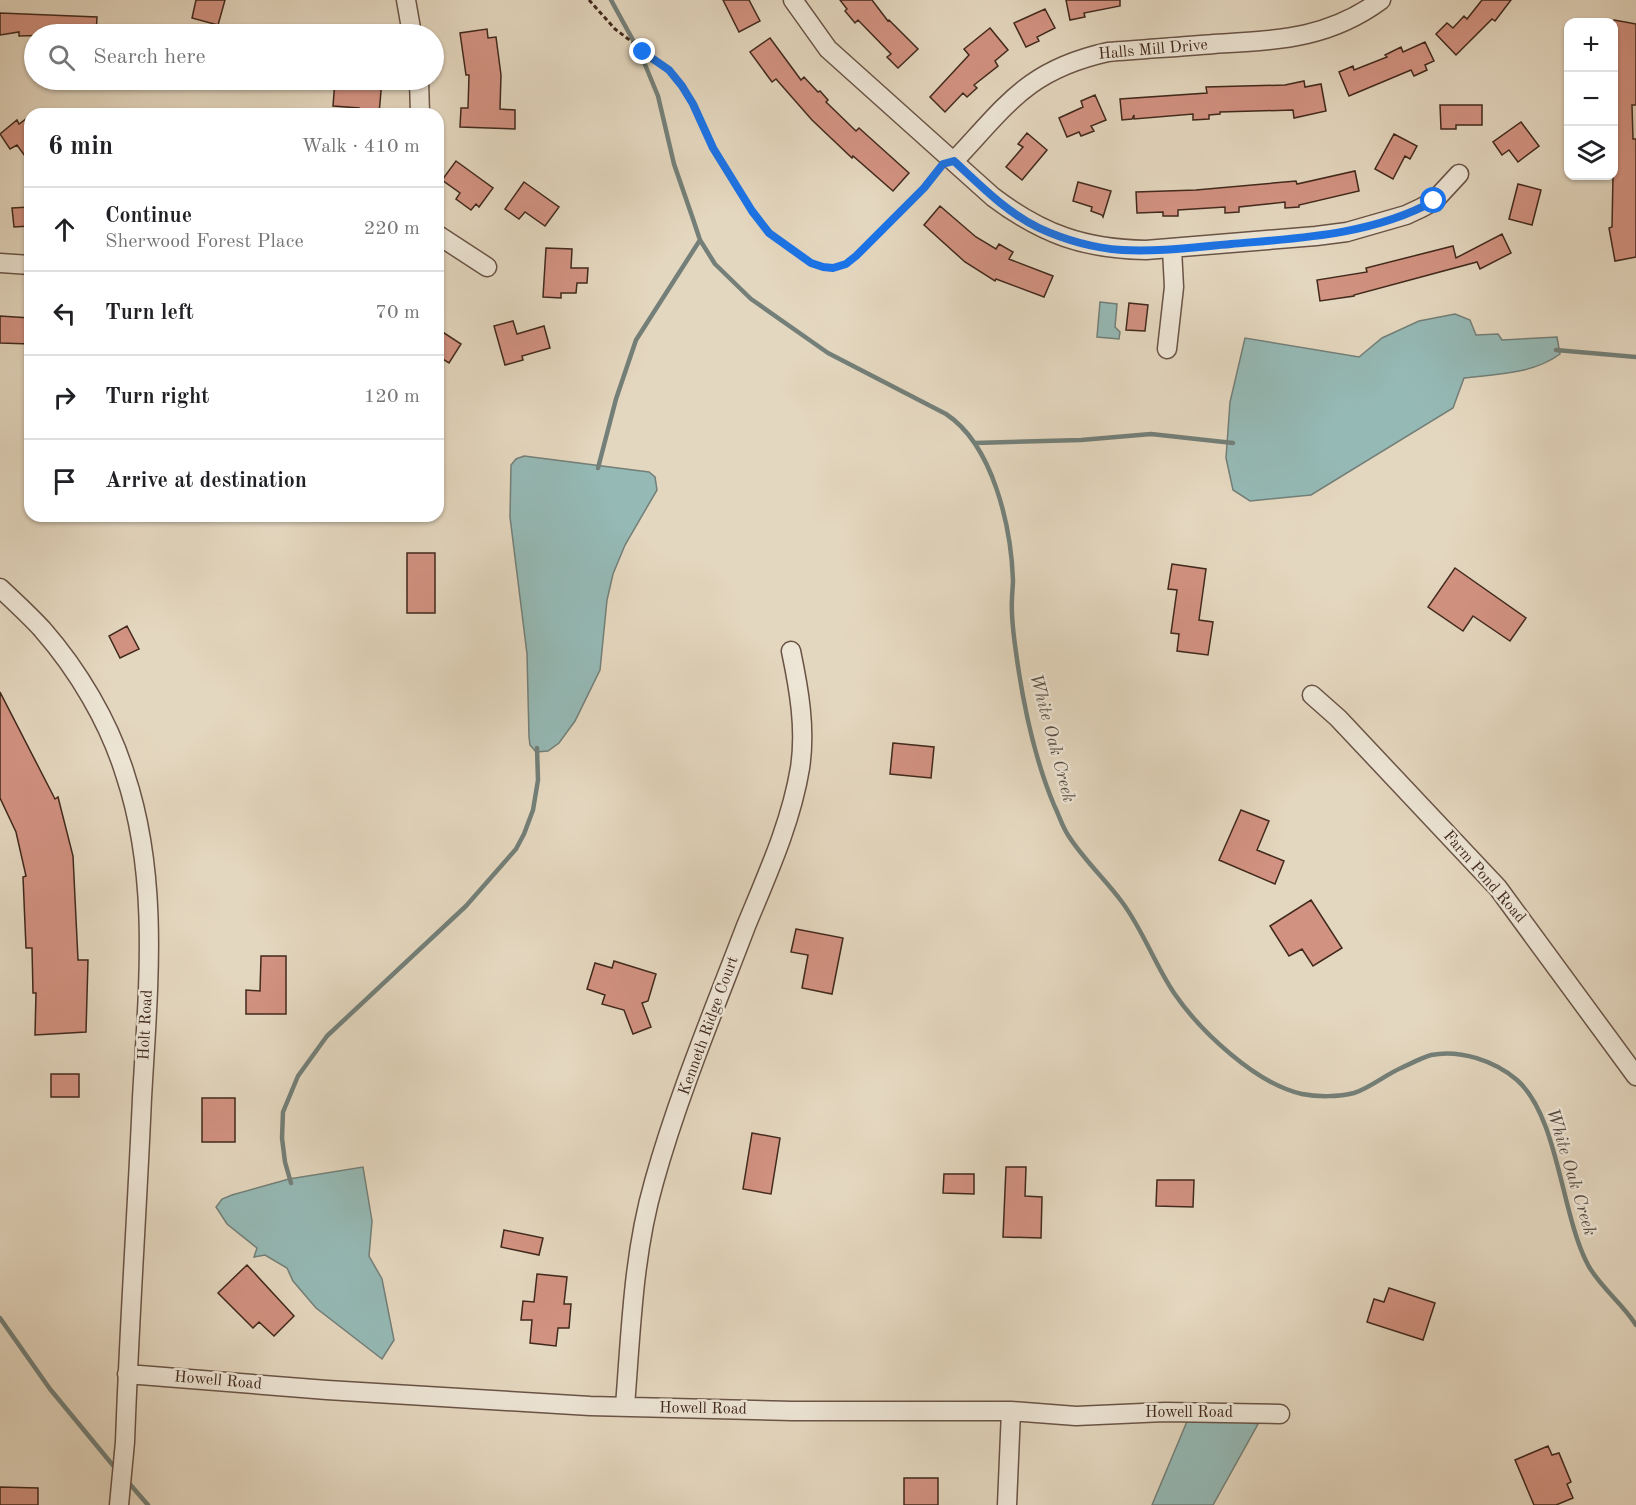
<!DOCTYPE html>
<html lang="en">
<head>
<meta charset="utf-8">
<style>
	body { margin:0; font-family:"Old Standard TT",serif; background:#f6f6f6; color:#202124 }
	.controls { position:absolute; right:18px; top:18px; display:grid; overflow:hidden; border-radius:12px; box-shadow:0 2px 4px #0004 }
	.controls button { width:54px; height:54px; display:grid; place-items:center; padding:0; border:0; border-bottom:2px solid #e0e0e0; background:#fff; color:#202124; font:30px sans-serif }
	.stop { position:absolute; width:18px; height:18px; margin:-14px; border:4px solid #1a73e8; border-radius:50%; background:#fff }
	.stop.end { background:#1a73e8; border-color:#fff; box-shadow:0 2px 6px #0008 }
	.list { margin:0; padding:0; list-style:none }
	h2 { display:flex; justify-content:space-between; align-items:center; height:78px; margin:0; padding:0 24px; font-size:26px }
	h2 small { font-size:20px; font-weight:400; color:#757577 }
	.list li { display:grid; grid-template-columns:39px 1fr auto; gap:18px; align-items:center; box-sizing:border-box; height:84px; padding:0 24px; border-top:2px solid #e0e0e0 }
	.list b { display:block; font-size:22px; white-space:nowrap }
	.list p { margin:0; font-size:20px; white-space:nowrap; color:#757577 }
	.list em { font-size:20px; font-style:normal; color:#757577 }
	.icon { flex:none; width:33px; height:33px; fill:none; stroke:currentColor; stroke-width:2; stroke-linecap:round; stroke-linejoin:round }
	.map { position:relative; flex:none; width:1636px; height:1505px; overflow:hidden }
	.search { position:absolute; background:#fff; box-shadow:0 2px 4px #0004; left:24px; top:24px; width:420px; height:66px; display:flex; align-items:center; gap:15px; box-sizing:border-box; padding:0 21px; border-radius:33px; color:#757577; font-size:22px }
	.panel { position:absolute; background:#fff; box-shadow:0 2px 4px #0004; left:24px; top:108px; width:420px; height:414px; border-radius:18px }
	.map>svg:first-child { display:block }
	.water { fill:#95b9b5; stroke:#737f78; stroke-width:1.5 }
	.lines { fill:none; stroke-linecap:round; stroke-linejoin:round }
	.stream { stroke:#737f78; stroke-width:4.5 }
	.building { fill:#d29281; stroke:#41291d; stroke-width:1.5 }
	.minor-casing { stroke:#6a5446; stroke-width:21 }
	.path { stroke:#41291d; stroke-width:3; stroke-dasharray:4.5 3; stroke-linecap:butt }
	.minor { stroke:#ede5d5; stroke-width:18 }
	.route { stroke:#1a73e8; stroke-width:8 }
	.labels { text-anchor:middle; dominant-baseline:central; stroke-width:5; stroke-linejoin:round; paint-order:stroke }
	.street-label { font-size:16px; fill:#41291d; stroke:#ede5d5 }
	.water-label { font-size:18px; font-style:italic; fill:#564d43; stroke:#ede5d5 }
</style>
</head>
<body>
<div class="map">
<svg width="1636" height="1505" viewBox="0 0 1636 1505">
	<rect width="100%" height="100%" fill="#e4d7bf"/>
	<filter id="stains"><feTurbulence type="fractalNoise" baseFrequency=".00333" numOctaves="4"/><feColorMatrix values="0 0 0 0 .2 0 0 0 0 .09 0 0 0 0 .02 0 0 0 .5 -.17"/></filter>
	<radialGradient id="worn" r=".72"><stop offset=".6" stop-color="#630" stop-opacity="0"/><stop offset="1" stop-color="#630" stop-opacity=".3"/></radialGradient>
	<path class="water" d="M1100,302L1117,304L1115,327L1120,332L1119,339L1097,337Z
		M1455,314L1470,320L1476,335L1498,334L1502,340L1557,337L1560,354C1533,374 1497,374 1464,378L1453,408L1311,495L1250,501L1233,490L1226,458L1230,402L1245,338L1359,357L1382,338L1419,321Z
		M524,456L649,472L655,477L657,490L625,545L613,574L607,600L600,670L575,721L559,743L548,751L536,752L530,745L529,737L527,654L510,517L511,465L516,459Z
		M363,1167L372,1221L369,1256L382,1279L394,1340L382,1359L316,1308L293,1281L287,1268L265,1255L254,1257L257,1248L227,1224L216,1207L222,1199L232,1195L289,1179Z
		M1188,1419L1234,1421L1258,1424L1213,1505H1152Z"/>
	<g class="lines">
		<path class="stream" d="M611,0L634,42
			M639,50L658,96L674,164L693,219L700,240L715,264L751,299L828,353L946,414C993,445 1011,526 1013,580C1013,586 1012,593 1012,599C1011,614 1013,630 1015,645C1022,699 1033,755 1054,805C1059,815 1062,826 1068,835C1083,859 1105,879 1122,902C1143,930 1155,965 1174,993C1200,1031 1256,1084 1302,1094C1317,1097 1339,1097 1354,1093C1370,1088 1385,1075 1401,1068C1410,1064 1421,1058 1431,1055C1460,1049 1495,1061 1517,1080C1558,1116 1561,1212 1587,1263C1597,1284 1623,1304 1636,1325
			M1556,350L1636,357
			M975,443L1081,440L1151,434L1233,443
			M598,468L616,399L636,340L700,240
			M291,1183L285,1162L282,1138L283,1112L298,1076L327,1036L466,906L516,849L524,834L533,810L538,780L537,748
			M0,1318L50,1389L116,1469
			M128,1482L148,1505"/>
	</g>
	<path class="building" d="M196,0H225L218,25L192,18Z
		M723,0H749L760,21L739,32Z
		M840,0H872L888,21L889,20L918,49L898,68L887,57L891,54L858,20L855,23L845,11L847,9Z
		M1066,0H1120V6L1084,13L1085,17L1070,20Z
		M1482,0H1511L1495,21L1492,19L1456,55L1436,34L1447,23L1453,28L1464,16L1467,19Z
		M1045,9L1055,28L1037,37L1039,41L1026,47L1014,23Z
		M0,13L97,17L96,34L19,36V32L0,35Z
		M1614,20L1636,24V105H1632L1633,139H1636V257L1615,261L1609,228L1612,227L1614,125L1616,124Z
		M990,28L1008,50L995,61L998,66L974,85L977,88L967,97L963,93L945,112L930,97L969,55L964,49Z
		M487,29L488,38L496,37L501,75L500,109L515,110V129L460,127L461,108H468L469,75H466L460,33Z
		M770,38L801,80L804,77L818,92L820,91L828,100L826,102L856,131L859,128L909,173L893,191L853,156L852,158L812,120L776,79L772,82L750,52Z
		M1425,42L1434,61L1425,65L1427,70L1414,76L1411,70L1349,96L1339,72L1353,66L1354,70L1387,57L1385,55L1401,47L1403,52Z
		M335,80H382L379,114H358L359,108L333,106Z
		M1304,81L1305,87L1321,84L1326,111L1294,118L1293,110L1220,112V114L1209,115V119L1193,120V114L1134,119V115L1132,119L1122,120L1120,99L1207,93L1206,87L1285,85Z
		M1095,95L1106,120L1091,126L1094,131L1081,136L1079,132L1067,137L1059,118L1083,107L1081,101Z
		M1440,105H1482V125H1456V129H1441Z
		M30,116V163L17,145L10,149L0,134L17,120L19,124Z
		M1521,122L1539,146L1518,162L1509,150L1502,155L1493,142Z
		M1027,133L1047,150L1022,180L1006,167L1023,147L1018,144Z
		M1394,134L1417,146L1410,159L1405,156L1393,179L1375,169Z
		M456,161L493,188L479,207L476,204L471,210L456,199L460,193L442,180Z
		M1355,171L1359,191L1299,205V207L1285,208V202L1239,207V212L1225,213V207L1178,210V216H1163V212L1137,213L1136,192L1196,190L1296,181L1297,184Z
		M524,182L559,207L545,226L525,212L519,219L505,209Z
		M1078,182L1111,191L1103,217L1102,215L1091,211L1092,207L1073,201Z
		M1518,184L1541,190L1532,225L1509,219Z
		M940,206L976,237L996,249L999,244L1013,252L1009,259L1053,276L1044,297L996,279L995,281L965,262L924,225Z
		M30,207V226L14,227L12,208Z
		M1502,234L1511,253L1480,269L1477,262L1354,295V296L1320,301L1317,280L1367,272L1366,268L1453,246L1456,258Z
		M546,248L572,249L571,268H588L587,283H577L576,293H561V298L543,297Z
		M1129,303L1148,305L1145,331L1126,330Z
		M0,316L30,318V344L0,343Z
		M513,321L517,334L544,326L550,348L522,356L523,360L505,365L494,326Z
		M438,329L461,344L449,363L438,356Z
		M407,553H435V613H407Z
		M1172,564L1206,569L1199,620L1213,622L1208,655L1177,651L1179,634L1171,633L1177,590L1168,589Z
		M1455,568L1526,618L1510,641L1473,616L1463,631L1428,607Z
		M127,626L139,649L120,658L109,636Z
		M0,692L55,799L58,797L73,856L78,960H88L86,1032L35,1035L36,993H33L32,948H26L23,877L26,876L16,832L0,798Z
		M893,743L934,747L931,778L890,774Z
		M1241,810L1269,821L1257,850L1284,861L1275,884L1219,860Z
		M1311,900L1342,948L1313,966L1302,949L1289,956L1270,926Z
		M796,929L843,938L832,994L802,988L808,955L791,952Z
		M261,956H286V1014H246V990L260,991Z
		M614,961L656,974L648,1001L642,1003L651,1027L633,1034L624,1010L602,1004L605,995L587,989L595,963L612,968Z
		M51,1074H79V1097H51Z
		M202,1098H235V1142H202Z
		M752,1133L780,1138L771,1194L743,1189Z
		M1006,1167H1026L1025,1196L1042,1197L1041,1238L1003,1237Z
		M944,1174H974V1194L943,1193Z
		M1157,1180H1194L1193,1207L1156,1206Z
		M504,1230L543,1238L539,1255L501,1247Z
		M247,1265L294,1316L274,1336L259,1322L253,1328L218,1293Z
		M537,1274L567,1277L564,1304H571L569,1328H558L556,1346L530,1343L532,1320H521L523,1301L534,1302Z
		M1389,1288L1435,1303L1423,1340L1367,1322L1374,1299L1384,1302Z
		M1548,1446L1552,1455L1559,1453L1571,1482L1567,1484L1573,1498L1556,1505H1534L1515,1460Z
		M904,1478H938V1505H904Z
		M0,1487L38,1488V1505H0Z"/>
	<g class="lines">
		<defs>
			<path id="minor" d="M406,0L412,34
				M793,0L828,49L993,197C1042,234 1084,249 1146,250L1316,236L1347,232L1406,215L1421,208L1434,201L1459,174
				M419,80L420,114
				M954,161C1007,105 1027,70 1108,52C1144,49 1179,47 1214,44C1278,40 1328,39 1381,0
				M438,235L487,267
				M0,263L30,265
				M1167,349L1174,287L1172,249
				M0,588C14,601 29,615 42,629C78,670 109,722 125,774C160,879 148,989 142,1098C137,1213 129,1327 125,1442L119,1505
				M1312,695L1338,718L1498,888L1636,1076
				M127,1374L327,1390L590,1406L792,1411H1011L1076,1416L1165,1412L1280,1414
				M625,1406C631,1331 633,1255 654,1182C678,1096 714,1010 746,926C767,875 791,823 800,768C806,729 799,689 791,651
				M1007,1505L1011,1411"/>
		</defs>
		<use href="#minor" class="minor-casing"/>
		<path class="path" d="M589,0L615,29L669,70L693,104L713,149L752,211L769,233L811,263L833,268L846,264L905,208L939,169"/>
		<use href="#minor" class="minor"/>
	</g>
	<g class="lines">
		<path class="route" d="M643,52L669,70L682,86L693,104L713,148L752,211L769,233L811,263L823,267L833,268L846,264L856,256L924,188L943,164L954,161C980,185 1006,212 1039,228C1065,240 1094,248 1122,250C1159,252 1195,247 1231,244C1300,238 1372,235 1434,201"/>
	</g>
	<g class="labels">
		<g class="street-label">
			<text transform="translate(1153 50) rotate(-5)">Halls Mill Drive</text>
			<text transform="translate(1484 877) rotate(49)">Farm Pond Road</text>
			<text transform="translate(146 1025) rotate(-87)">Holt Road</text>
			<text transform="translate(709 1026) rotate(-70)">Kenneth Ridge Court</text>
			<text transform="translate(218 1381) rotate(5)">Howell Road</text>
			<text transform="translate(703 1409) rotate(1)">Howell Road</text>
			<text x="1189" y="1413">Howell Road</text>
		</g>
		<g class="water-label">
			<text transform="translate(1052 738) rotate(75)">White Oak Creek</text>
			<text transform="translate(1571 1172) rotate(73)">White Oak Creek</text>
		</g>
	</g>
	<rect width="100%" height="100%" filter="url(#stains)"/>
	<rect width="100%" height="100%" fill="url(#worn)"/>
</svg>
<div class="controls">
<button>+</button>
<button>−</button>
<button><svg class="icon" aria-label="layers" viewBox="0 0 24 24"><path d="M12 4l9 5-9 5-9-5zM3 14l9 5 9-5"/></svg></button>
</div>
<div class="stop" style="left:1434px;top:201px"></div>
<div class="stop end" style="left:643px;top:52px"></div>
<div class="search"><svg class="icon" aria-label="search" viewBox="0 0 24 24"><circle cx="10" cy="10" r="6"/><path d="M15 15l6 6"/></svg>Search here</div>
<section class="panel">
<h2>6 min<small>Walk · 410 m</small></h2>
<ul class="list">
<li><svg class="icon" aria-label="ahead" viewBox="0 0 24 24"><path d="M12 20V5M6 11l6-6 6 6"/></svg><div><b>Continue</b><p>Sherwood Forest Place</p></div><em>220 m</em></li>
<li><svg class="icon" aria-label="left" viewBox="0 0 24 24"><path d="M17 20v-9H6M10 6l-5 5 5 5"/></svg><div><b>Turn left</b></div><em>70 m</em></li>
<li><svg class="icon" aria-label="right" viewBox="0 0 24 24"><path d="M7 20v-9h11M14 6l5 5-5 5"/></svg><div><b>Turn right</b></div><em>120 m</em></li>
<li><svg class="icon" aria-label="arrive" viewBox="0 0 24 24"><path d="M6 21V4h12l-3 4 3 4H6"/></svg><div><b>Arrive at destination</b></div></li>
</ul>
</section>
</div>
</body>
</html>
